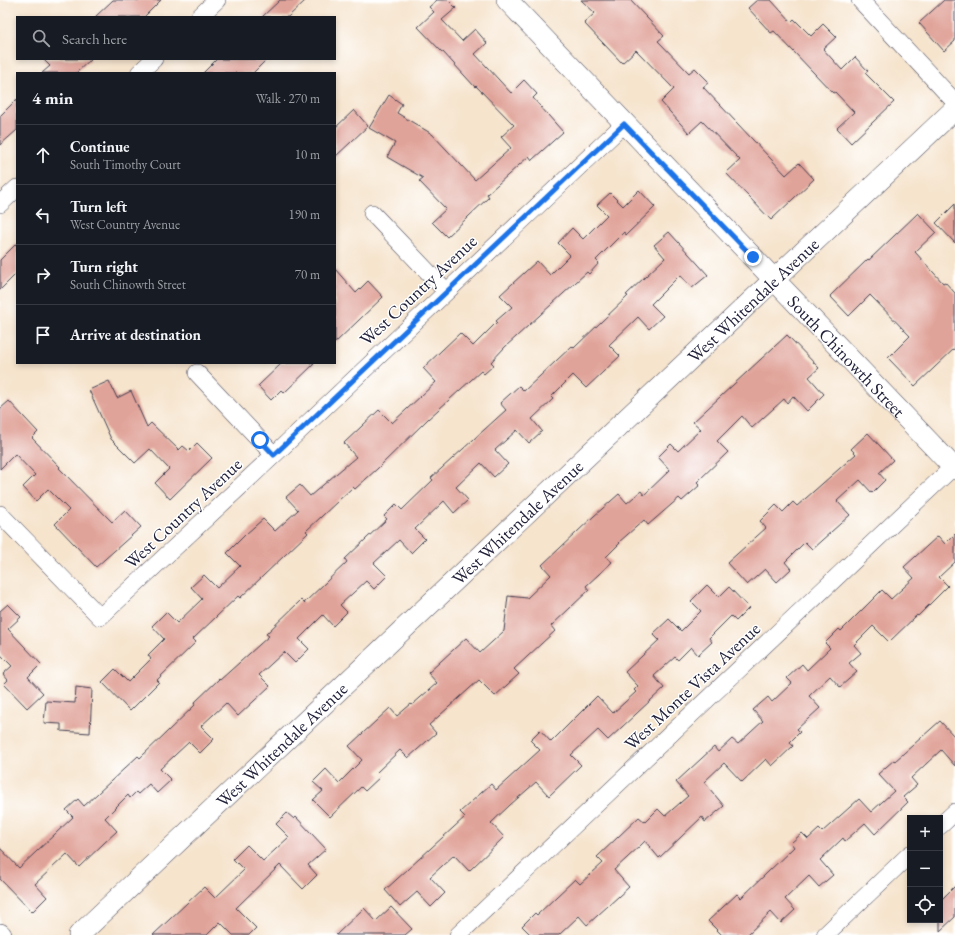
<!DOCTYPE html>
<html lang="en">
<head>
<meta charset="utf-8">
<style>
	body { margin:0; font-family:"EB Garamond",serif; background:#20242c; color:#f1f3f6 }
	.controls { position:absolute; right:12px; bottom:12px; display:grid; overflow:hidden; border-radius:0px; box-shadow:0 2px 6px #0003 }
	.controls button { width:36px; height:36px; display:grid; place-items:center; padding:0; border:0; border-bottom:1px solid #363941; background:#171b24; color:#f1f3f6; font:20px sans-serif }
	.stop { position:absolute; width:12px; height:12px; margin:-9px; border:3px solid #1a73e8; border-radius:50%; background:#fff }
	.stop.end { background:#1a73e8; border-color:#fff; box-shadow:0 1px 4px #0008 }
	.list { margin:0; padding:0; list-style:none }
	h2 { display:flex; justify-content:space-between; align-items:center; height:52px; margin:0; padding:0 16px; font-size:17px }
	h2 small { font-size:13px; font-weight:400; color:#9ea1a6 }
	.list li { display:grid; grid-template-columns:26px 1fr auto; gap:12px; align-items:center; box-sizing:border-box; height:60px; padding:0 16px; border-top:1px solid #363941 }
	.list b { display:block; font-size:15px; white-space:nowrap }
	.list p { margin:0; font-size:13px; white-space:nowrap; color:#9ea1a6 }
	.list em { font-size:13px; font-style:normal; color:#9ea1a6 }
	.icon { flex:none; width:22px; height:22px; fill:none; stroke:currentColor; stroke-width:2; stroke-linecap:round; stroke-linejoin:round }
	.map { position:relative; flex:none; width:955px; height:935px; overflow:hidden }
	.search { position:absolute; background:#171b24; box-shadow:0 2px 6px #0003; left:16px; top:16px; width:320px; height:44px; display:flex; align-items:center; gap:10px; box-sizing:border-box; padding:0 14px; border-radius:0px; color:#9ea1a6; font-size:15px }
	.panel { position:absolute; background:#171b24; box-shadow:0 2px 6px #0003; left:16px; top:72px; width:320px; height:292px; border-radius:0px }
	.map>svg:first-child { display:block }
	.building { fill:#e0a399 }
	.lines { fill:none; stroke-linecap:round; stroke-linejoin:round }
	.minor-casing { stroke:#423f51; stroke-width:18 }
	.tertiary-casing { stroke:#423f51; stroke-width:22 }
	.minor { stroke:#fff; stroke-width:17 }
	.tertiary { stroke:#fff; stroke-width:21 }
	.route { stroke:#1a73e8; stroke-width:5 }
	.labels { text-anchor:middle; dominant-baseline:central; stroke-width:3; stroke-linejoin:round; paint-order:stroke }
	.street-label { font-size:18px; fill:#22223b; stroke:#fff }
</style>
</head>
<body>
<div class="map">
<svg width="955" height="935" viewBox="0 0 955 935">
	<rect width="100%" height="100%" fill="#fff"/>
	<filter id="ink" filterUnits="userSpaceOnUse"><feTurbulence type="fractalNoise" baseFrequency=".025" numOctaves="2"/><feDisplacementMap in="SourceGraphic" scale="8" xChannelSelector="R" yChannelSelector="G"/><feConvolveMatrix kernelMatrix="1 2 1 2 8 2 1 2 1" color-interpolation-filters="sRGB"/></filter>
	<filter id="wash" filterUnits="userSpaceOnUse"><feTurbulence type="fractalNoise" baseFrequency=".012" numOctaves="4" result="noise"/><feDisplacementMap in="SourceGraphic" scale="16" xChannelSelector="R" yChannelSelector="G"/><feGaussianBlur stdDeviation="0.9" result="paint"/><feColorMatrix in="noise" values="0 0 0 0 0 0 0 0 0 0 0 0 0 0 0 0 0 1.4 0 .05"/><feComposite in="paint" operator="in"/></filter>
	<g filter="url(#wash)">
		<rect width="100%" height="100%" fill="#f6e4cd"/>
		<g id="blocks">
			<path class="building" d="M113,0H161L144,17H95Z
				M280,0H306L288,17H262Z
				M437,0H448L456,8L442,20L462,41L475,29L487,43L475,54L511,93L524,80L537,94L533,98L563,132L532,160L529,156L487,194L489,197L447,237L432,222L446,209L419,181L423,178L387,157L395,143L369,128L389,95L402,104L397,113L432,134L475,180L511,148L501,137L514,125L476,86L475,87L443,52H442L418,27L434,12L429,7Z
				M581,0H630L664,36L658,41L689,73L695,68L709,82L703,87L786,175L799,163L814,179L771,220L726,173L740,160L702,121L689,133L661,102L674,89L636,50L622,63L584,23L595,13Z
				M757,0H771L791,22L794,19L811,36L823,24L836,37L823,49L842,70L855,57L868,71L865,73L894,102L851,143L837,128L854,112L835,92L833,93L774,31L771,33L748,8Z
				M944,0H955V41L944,51L919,23Z
				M43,59H91L76,73H42L50,66Z
				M217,59H267L253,73H203Z
				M17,99V130L0,145V116Z
				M354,110L368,126L335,157V128Z
				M639,190L655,207L626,235L624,232L596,260L599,263L589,274L587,272L505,347L491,362L494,365L484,374L481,371L428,419L377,469L355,489L353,487L306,531L308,533L240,598L238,596L193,639L196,642L157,680L159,682L130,711L102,682L115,669L128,682L151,659L148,655L164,639L152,626L166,612L177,623L202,599L191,587L204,575L217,588L240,566L227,553L246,534L263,519L275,531L298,510L286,497L300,485L310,496L356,457L344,443L379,410L392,423L436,382L423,368L460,333L473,346L497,322L496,321L512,307L500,295L537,261L550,275L570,255L558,243L572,228L583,239L607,215L597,205L610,193L623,206Z
				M955,204V243L936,223Z
				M918,213L936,232L915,252L943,283L945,282L955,293V348L915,386L888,358L910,336L870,295L849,316L830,296L868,259L869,260Z
				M669,232L708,275L692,288L680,275L651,304L663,316L649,329L638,317L609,345L620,356L586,388L573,375L551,397L553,399L532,419L542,431L529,443L517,430L495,450L508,464L494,477L481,463L456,487L468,500L454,513L444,501L415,529L425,539L411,553L399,540L374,563L387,576L374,589L366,581L340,605L347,612L333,626L323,615L299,639L309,649L295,663L284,652L259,675L270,686L238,716L226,703L201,726L214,739L200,753L189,742L160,769L171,780L157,793L149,784L138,794L136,792L130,798L128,795L105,818L117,831L104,843L79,867L67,854L35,884L47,897L32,912L0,879V848L19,868L73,817L66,810L78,799L84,806L138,756L140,758L195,705L194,703L219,679L220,680L269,636L266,634L301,600L304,603L347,562L345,559L387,519L384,516L396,504L402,510L433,480L431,478L506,410L500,403L519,386L524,391L572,346L574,348L628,296L626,295L665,258L654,245Z
				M17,243V273L0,290V260Z
				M335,269L356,293L368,281L383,297L335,343Z
				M787,335L819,368L809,377L824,394L807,411L793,396L787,403L784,399L752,428L742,416L717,441L728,452L697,482L700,485L682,501L679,498L648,525L644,520L619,542L620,543L606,557L612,562L586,586L589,590L551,626L555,631L514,669L519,674L495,696L479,680L429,725L436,733L408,758L400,750L377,772L381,776L365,791L361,787L330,817L313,800L323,791L313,782L326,769L339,783L362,760L349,746L390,708L397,716L411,704L412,705L437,683L428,673L466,638L480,653L504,631L508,596L527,598L551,575L542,565L594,516L619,494L627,503L641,491L644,495L670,470L658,457L671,444L678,451L701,429L693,422Z
				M282,363H315L284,393L281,390L271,400L258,386Z
				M109,381L117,398L131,391L147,427L151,423L179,450L183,446L189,451L197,443L212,458L170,499L155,483L169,469L150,449L135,463L111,439L89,390Z
				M9,401L38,432L32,438L60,467L59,468L112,522L125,510L141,527L96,567L55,524L69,510L48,489L36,501L23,487L35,475L15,454L0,469V409Z
				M868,433L893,460L879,473L885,480L872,493L860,480L837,501L850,515L812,549L805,542L785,562L791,569L777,582L765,569L747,585L727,563L766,528L760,521L776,505L783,512L793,502L797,506L856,454L851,449Z
				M955,534V562L939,577L948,586L918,616L917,615L889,642L873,626L854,645L861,653L849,663L857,672L840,687L830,676L809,696L820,708L797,729L800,732L790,742L793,746L772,766L766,759L742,782L724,763L704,782L724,806L705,822L702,817L659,858L645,841L640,846L614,870L629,887L587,925L579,916L559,935H531L522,926L535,913L537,915L575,879L580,884L603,863L597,857L639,817L645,822L658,809L665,816L688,796L676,782L714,747L718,752L732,739L738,744L763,721L753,710L768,697L772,702L792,683L787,678L802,664L807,670L830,648L825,643L839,629L841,631L882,590L891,599L914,578L904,567L938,536L945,544Z
				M707,585L719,597L729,587L749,608L736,621L731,616L709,638L712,642L698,655L691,647L678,660L675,657L654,676L664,688L608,740L598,730L571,755L581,765L549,796L536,782L510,805L491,823L504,837L469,871L454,855L430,877L445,893L431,907L417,892L400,907L385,890L465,817L460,812L491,784L496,790L540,750L530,740L540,730L551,742L597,696L613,713L636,692L634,690L638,686L625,672L659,640L653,634L669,619L681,631L701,611L691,601Z
				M8,604L21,617L8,629L41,664L28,677L43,693L27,708L4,684L8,680L3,674L12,666L0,654V611Z
				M76,687L92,689L90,733L61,731V724L44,723L46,701L75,703Z
				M940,721L955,737V766L941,750L911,778L917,785L903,797L908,802L875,834L865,823L845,841L843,838L820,860L833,875L819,887L809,876L785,899L795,910L781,923L771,912L747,935H722L708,921L737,894L741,898L794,847L791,843L802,833L808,839L819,829L822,832L859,799L871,812L894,791L878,774L894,760L895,761Z
				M287,813L294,819L296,817L326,849L308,865L317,875L303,889L280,865L236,908L256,928L249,935H233L220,922L207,935H153L204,887L215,898L244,870L233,859L247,845L263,861L289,837L276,824Z
				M955,886V917L940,931V901Z
				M391,907L412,929L405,935H336L364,908L376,921Z"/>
		</g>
	</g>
	<g filter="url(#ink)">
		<use href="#blocks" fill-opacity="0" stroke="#423f51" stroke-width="1"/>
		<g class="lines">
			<defs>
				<path id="minor" d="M860,0L955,102
					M199,17L217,0
					M139,73L154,59
					M0,204L17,188
					M372,213L446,291
					M197,373L274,455
					M0,514L100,617L274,455L624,124
					M940,826L955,812
					M458,935L953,467
					M825,935L910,854"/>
				<g id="tertiary">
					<path id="s1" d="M507,0L955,469"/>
					<path d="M0,934L1,935"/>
					<path id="s2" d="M79,935L955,109"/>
				</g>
			</defs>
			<use href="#minor" class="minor-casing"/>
			<use href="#tertiary" class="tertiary-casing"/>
			<use href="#minor" class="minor"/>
			<use href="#tertiary" class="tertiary"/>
		</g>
	</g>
	<g class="lines" filter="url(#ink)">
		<path class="route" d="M260,440L274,455L624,124L753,257"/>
	</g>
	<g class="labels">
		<g class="street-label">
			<text transform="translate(418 290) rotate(-43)">West Country Avenue</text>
			<text stroke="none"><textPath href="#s2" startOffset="926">West Whitendale Avenue</textPath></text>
			<text stroke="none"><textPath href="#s1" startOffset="492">South Chinowth Street</textPath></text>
			<text transform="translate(183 513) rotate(-43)">West Country Avenue</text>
			<text stroke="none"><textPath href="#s2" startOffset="602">West Whitendale Avenue</textPath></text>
			<text transform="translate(692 686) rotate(-43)">West Monte Vista Avenue</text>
			<text stroke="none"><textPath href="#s2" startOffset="278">West Whitendale Avenue</textPath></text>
		</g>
	</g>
</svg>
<div class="controls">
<button>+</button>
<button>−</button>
<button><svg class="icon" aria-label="locate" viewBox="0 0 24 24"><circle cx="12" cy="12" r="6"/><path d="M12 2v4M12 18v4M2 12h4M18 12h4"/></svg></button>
</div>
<div class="stop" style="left:260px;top:440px"></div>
<div class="stop end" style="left:753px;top:257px"></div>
<div class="search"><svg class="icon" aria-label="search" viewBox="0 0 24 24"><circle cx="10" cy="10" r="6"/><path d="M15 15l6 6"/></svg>Search here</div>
<section class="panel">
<h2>4 min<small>Walk · 270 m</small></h2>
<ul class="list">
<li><svg class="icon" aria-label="ahead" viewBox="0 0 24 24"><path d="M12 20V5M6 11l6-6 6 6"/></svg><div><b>Continue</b><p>South Timothy Court</p></div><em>10 m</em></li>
<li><svg class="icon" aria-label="left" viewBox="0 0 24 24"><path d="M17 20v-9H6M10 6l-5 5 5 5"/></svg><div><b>Turn left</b><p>West Country Avenue</p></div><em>190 m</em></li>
<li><svg class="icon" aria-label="right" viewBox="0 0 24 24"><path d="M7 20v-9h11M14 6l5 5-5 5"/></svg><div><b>Turn right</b><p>South Chinowth Street</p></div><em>70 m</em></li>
<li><svg class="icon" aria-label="arrive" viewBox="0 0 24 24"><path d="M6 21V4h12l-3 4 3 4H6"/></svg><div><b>Arrive at destination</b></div></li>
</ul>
</section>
</div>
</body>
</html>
